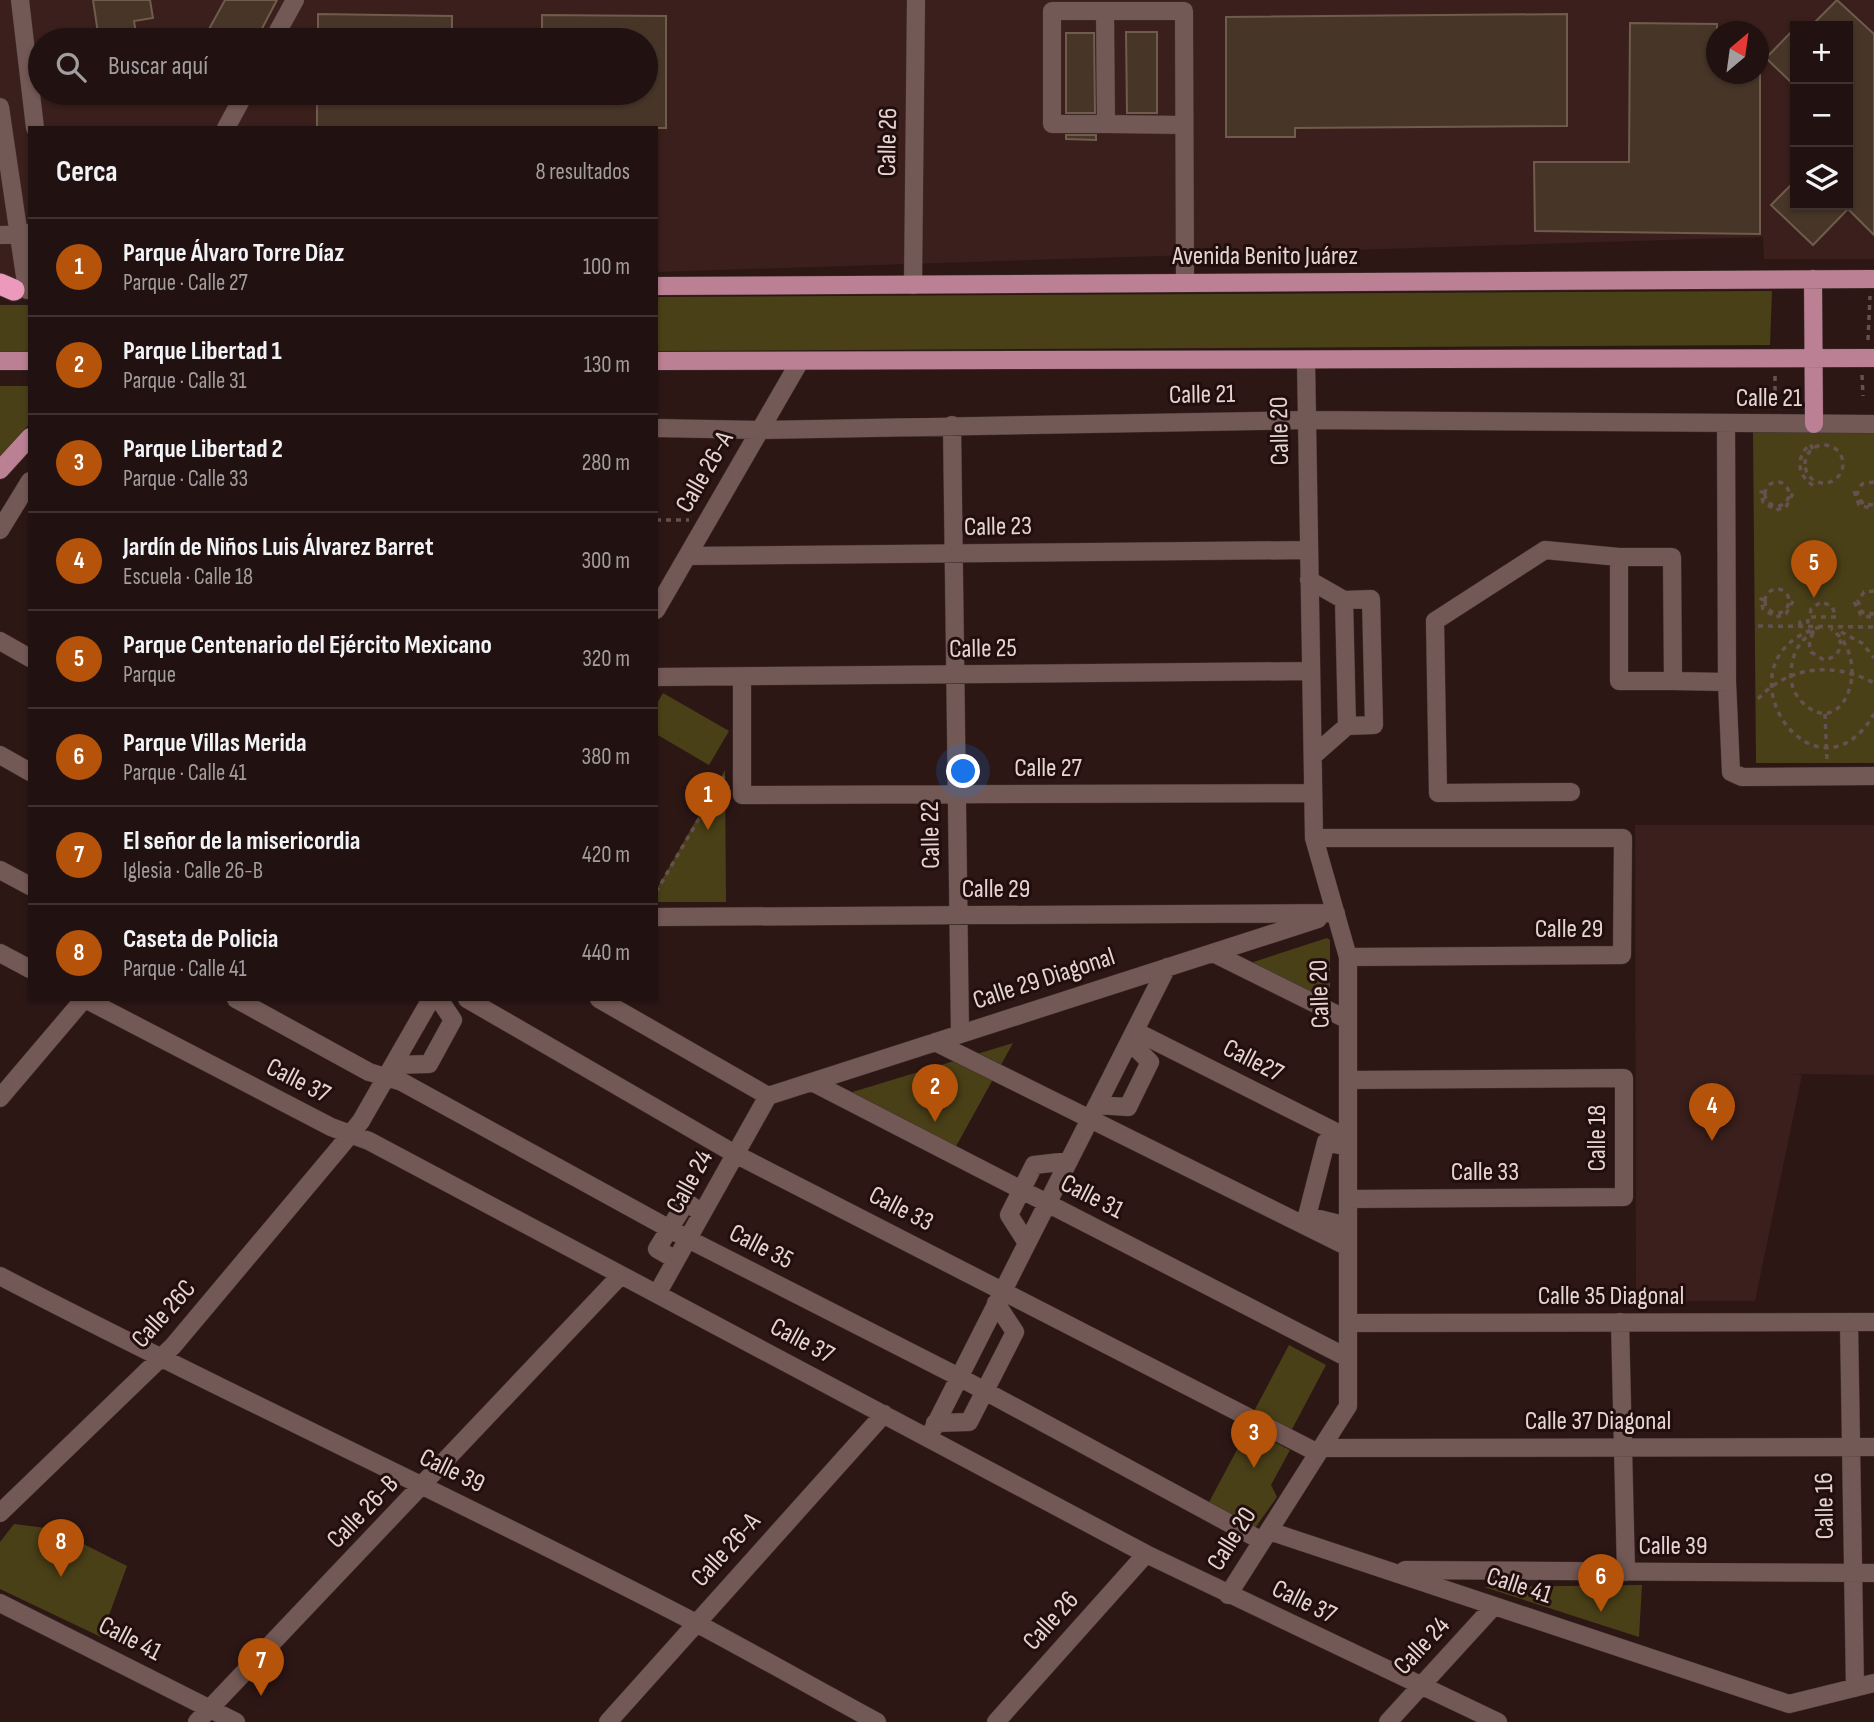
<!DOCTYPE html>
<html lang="es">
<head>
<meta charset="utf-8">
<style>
	body { margin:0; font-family:"Sofia Sans Condensed",sans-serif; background:#291a19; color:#f1f3f6 }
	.controls { position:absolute; right:21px; top:21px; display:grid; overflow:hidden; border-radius:0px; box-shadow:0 2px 5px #0004 }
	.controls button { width:63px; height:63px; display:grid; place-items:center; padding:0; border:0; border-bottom:2px solid #3e3130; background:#211110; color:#f1f3f6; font:35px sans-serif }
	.compass { position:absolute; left:1706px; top:21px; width:63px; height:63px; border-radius:50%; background:#211110; box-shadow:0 2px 5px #0004; rotate:29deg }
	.you { position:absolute; left:964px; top:772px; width:24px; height:24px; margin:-18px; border:5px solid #fff; border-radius:50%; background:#1a73e8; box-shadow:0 0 0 10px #1a73e833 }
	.badge { display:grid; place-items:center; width:46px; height:46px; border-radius:50%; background:#b45309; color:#fff; font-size:23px; font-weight:700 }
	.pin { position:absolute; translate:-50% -58px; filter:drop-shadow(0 2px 4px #0008) }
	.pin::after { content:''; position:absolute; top:37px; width:24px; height:21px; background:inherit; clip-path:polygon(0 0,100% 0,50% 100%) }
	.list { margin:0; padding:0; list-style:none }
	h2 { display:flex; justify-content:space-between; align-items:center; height:91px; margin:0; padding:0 28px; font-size:30px }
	h2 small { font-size:23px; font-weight:400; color:#a29d9f }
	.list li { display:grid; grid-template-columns:46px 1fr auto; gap:21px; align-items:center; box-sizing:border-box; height:98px; padding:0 28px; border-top:2px solid #3e3130 }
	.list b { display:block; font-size:26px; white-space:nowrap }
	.list p { margin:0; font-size:23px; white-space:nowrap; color:#a29d9f }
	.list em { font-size:23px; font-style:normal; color:#a29d9f }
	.icon { flex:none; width:38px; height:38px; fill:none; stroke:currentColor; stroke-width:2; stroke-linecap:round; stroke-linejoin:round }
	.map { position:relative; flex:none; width:1874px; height:1722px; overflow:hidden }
	.search { position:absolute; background:#211110; box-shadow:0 2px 5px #0004; left:28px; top:28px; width:630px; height:77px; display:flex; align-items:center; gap:18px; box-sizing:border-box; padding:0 24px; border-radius:38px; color:#a29d9f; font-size:26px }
	.panel { position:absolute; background:#211110; box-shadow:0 2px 5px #0004; left:28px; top:126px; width:630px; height:875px; border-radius:0px }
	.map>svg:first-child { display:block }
	.built { fill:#3a1f1c; fill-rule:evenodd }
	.green { fill:#4a4018 }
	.building { fill:#473628; stroke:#6f5c4c; stroke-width:2 }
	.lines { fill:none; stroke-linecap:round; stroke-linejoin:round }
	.minor-casing { stroke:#413130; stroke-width:19 }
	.major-casing { stroke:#413130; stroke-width:19 }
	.highway-casing { stroke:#413130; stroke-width:23 }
	.path { stroke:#65514f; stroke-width:3.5; stroke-dasharray:5 5; stroke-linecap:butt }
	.minor { stroke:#735956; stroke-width:18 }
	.major { stroke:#bb8093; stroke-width:18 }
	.highway { stroke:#eb9abc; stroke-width:21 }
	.labels { text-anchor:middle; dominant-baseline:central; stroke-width:6; stroke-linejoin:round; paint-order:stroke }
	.street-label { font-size:26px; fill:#e4d5d3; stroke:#220e0c }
</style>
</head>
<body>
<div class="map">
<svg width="1874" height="1722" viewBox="0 0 1874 1722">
	<rect width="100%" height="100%" fill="#2c1715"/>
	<path class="built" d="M0,0H1874V259H1764L1763,237L656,272V128H30V292H0ZM1795,26H1848V205H1795ZM1716,32H1758V74H1716ZM40,40H646V93H40Z
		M1635,825H1874V1075L1791,1074L1802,1075L1755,1301H1636Z"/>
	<path class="green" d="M1772,291L1770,345L656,351V297Z
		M0,305H30V354H0Z
		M0,386H30V423L0,458Z
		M1753,432H1874V763H1756Z
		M663,693L729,731L709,765L656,734V705Z
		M725,770L726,902H656V890Z
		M1327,938L1330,940V1011L1241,966Z
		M1013,1043L954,1150L846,1094Z
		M1289,1345L1326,1365L1289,1435L1252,1415Z
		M1248,1429L1290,1450L1271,1485L1277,1497L1253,1531L1207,1506Z
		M14,1524L54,1529L127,1566L101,1637L0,1589V1542Z
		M1642,1585L1639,1637L1484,1587Z"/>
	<path class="building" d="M93,0H150L153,18L134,21L137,40H99Z
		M225,0H277L256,40H203Z
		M1837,0L1874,34V235L1848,209L1813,245L1771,205L1795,181V205H1848V26H1811Z
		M318,14L452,16V40H318Z
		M1567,14V126L1295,128V137H1226V17Z
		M542,15L666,16V128H317V93H646V40H542Z
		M1630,23L1717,24V74H1760V234L1535,231L1534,162H1629Z
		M1795,28V86L1766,58Z
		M1126,32H1157V113H1127Z
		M1066,33H1094L1095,113H1066Z
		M1066,135H1096V140L1066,139Z"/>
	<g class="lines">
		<defs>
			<path id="minor" d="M20,0L35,128
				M1105,11L1106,124L1184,125
				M273,40L295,0
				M0,107L27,290
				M1106,124H1052V11H1184L1185,283
				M226,128L245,93
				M0,235L30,233
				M913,285L916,0
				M952,425L960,1034
				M1726,425L1727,682L1731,772L1742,777L1874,776
				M656,428L760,430L1307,420L1874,424
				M0,530L30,481
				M688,556L1309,550
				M1309,580L1344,600L1371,599L1374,725L1347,726L1344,600
				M656,610L800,361
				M0,641L30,658
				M656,677L1311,671
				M742,677V795L1313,793
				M1673,681H1619V557H1672L1673,681L1727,682
				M0,755L30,772
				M1313,756L1347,726
				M1571,792L1438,793L1435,621L1545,550L1619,557
				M1314,838H1623L1622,955L1348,957
				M0,870L30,886
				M656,917L1336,913
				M0,953L30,969
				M1213,953L1348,1020
				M85,999L331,1127L369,1141L1146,1554L1498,1722
				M236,999L369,1072L402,1082L688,1239L959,1377L1262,1541
				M467,999L735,1154L1318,1453
				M599,999L768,1096
				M1135,1031L1348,1138
				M935,1042L1348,1247
				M393,1065L429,1064L453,1020L439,999
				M1348,1080L1624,1078V1197L1348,1199
				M812,1082L1348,1358
				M768,1096L1318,919
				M0,1098L84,999
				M1097,1105L1128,1107L1150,1062L1130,1042
				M1348,1147L1326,1142L1307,1216L1348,1226
				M1027,1243L1009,1215L1034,1165L1069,1161
				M676,1260L657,1249L686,1202L702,1213
				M0,1276C230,1396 466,1503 696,1623C756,1655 816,1689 877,1722
				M657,1294L768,1096
				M1620,1322L1626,1572
				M1849,1322L1855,1688
				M1348,1323L1874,1322
				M935,1423L969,1422L1015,1332L996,1303
				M929,1437L1167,967
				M1321,1448L1874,1447
				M0,1513L173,1346L340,1147L361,1121L431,999
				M1269,1531L1789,1704L1874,1683
				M1405,1570L1874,1573
				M1228,1595L1348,1406V957L1314,838L1306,360
				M0,1603L236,1722
				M197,1722L621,1275
				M608,1722L884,1414
				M996,1722L1146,1554
				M1388,1722L1494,1606"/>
			<path id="major" d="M1813,279L1814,424
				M656,286L1874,279
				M0,361H30
				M656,361L1874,358
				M0,470L30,437"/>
			<path id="highway" d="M0,284L14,290"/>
		</defs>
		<use href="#minor" class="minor-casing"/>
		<use href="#major" class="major-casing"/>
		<use href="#highway" class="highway-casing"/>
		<path class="path" d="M1868,340L1870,296
			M1862,375L1863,396
			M1775,376V405
			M1805 464a19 19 0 1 1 38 0a19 19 0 1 1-38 0Z
			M1813,449L1810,444C1794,459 1798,478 1816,487
			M1874,482L1862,484L1857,494L1863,504L1874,505
			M1765 494a12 12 0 1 1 24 0a12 12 0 1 1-24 0Z
			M1854,491L1859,505L1874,509
			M1765,492H1761L1763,502L1776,510L1786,507L1793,493
			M656,520H689
			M1765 601a12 12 0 1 1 24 0a12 12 0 1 1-24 0Z
			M1874,591L1864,592L1858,601L1862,612L1874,614
			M1765,600L1761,599L1763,609L1776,617L1786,614L1793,601
			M1854,602L1861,615L1874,618
			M1758,626L1874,627
			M1800,626V622H1808V617H1836L1832,606L1821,602L1811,609L1810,617
			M1820,627C1709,660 1815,815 1874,714
			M1814,631C1799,641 1792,654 1791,672C1790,683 1794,694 1802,702C1844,744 1874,658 1831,629
			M1841,632L1862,643L1874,658
			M1813,633L1809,642L1811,652L1824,660C1838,658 1846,645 1836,633
			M1758,699C1789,665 1835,662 1874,683
			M1825,714L1827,760
			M656,892L724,776"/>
		<use href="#minor" class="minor"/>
		<use href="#major" class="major"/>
		<use href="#highway" class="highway"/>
	</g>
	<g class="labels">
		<g class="street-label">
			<text transform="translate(888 142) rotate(-89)">Calle 26</text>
			<text x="1265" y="256">Avenida Benito Juárez</text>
			<text transform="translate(1202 395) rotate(-1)">Calle 21</text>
			<text x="1769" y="398">Calle 21</text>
			<text transform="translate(1280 431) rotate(-91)">Calle 20</text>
			<text transform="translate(705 472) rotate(-60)">Calle 26-A</text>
			<text transform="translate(998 527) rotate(-1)">Calle 23</text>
			<text transform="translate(983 649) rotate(-1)">Calle 25</text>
			<text x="1048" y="768">Calle 27</text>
			<text transform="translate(931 835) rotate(-91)">Calle 22</text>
			<text x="996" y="889">Calle 29</text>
			<text x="1569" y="929">Calle 29</text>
			<text transform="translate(1044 979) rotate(-18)">Calle 29 Diagonal</text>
			<text transform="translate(1320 994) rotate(-92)">Calle 20</text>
			<text transform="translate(1253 1061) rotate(27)">Calle27</text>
			<text transform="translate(298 1081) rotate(27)">Calle 37</text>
			<text transform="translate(1597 1138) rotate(-90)">Calle 18</text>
			<text x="1485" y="1172">Calle 33</text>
			<text transform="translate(690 1182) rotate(-61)">Calle 24</text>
			<text transform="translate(1092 1197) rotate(27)">Calle 31</text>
			<text transform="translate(901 1209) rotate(27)">Calle 33</text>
			<text transform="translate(761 1247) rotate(27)">Calle 35</text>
			<text x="1611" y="1296">Calle 35 Diagonal</text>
			<text transform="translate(164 1314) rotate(-48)">Calle 26C</text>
			<text transform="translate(802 1341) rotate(28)">Calle 37</text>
			<text x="1598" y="1421">Calle 37 Diagonal</text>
			<text transform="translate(452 1471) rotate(26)">Calle 39</text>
			<text transform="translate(1825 1506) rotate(-91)">Calle 16</text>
			<text transform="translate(363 1512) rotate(-46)">Calle 26-B</text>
			<text transform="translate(1232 1539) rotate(-58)">Calle 20</text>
			<text x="1673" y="1546">Calle 39</text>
			<text transform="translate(726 1550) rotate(-48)">Calle 26-A</text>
			<text transform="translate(1519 1586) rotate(18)">Calle 41</text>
			<text transform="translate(1304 1602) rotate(26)">Calle 37</text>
			<text transform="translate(1051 1621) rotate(-48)">Calle 26</text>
			<text transform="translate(130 1639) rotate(27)">Calle 41</text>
			<text transform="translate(1422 1646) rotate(-47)">Calle 24</text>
		</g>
	</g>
</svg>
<div class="controls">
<button>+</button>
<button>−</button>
<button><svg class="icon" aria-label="layers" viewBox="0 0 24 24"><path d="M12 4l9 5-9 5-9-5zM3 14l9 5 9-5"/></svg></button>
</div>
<svg class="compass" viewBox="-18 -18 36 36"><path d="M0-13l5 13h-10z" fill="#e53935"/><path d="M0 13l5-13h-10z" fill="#a29d9f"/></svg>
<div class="you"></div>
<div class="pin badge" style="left:708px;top:830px">1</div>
<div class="pin badge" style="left:935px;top:1122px">2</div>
<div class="pin badge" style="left:1254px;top:1468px">3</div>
<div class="pin badge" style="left:1712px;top:1141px">4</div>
<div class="pin badge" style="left:1814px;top:598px">5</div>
<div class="pin badge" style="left:1601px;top:1612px">6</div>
<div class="pin badge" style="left:261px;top:1696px">7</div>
<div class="pin badge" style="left:61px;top:1577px">8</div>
<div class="search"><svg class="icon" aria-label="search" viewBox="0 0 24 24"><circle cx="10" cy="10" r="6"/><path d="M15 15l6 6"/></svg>Buscar aquí</div>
<section class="panel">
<h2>Cerca<small>8 resultados</small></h2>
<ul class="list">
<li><span class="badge">1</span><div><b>Parque Álvaro Torre Díaz</b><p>Parque · Calle 27</p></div><em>100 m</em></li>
<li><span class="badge">2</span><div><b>Parque Libertad 1</b><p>Parque · Calle 31</p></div><em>130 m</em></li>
<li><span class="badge">3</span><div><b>Parque Libertad 2</b><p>Parque · Calle 33</p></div><em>280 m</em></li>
<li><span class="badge">4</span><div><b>Jardín de Niños Luis Álvarez Barret</b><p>Escuela · Calle 18</p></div><em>300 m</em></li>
<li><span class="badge">5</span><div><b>Parque Centenario del Ejército Mexicano</b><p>Parque</p></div><em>320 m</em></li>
<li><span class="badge">6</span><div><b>Parque Villas Merida</b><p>Parque · Calle 41</p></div><em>380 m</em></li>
<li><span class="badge">7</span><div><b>El señor de la misericordia</b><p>Iglesia · Calle 26-B</p></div><em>420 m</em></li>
<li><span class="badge">8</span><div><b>Caseta de Policia</b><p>Parque · Calle 41</p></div><em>440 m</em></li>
</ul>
</section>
</div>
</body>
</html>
